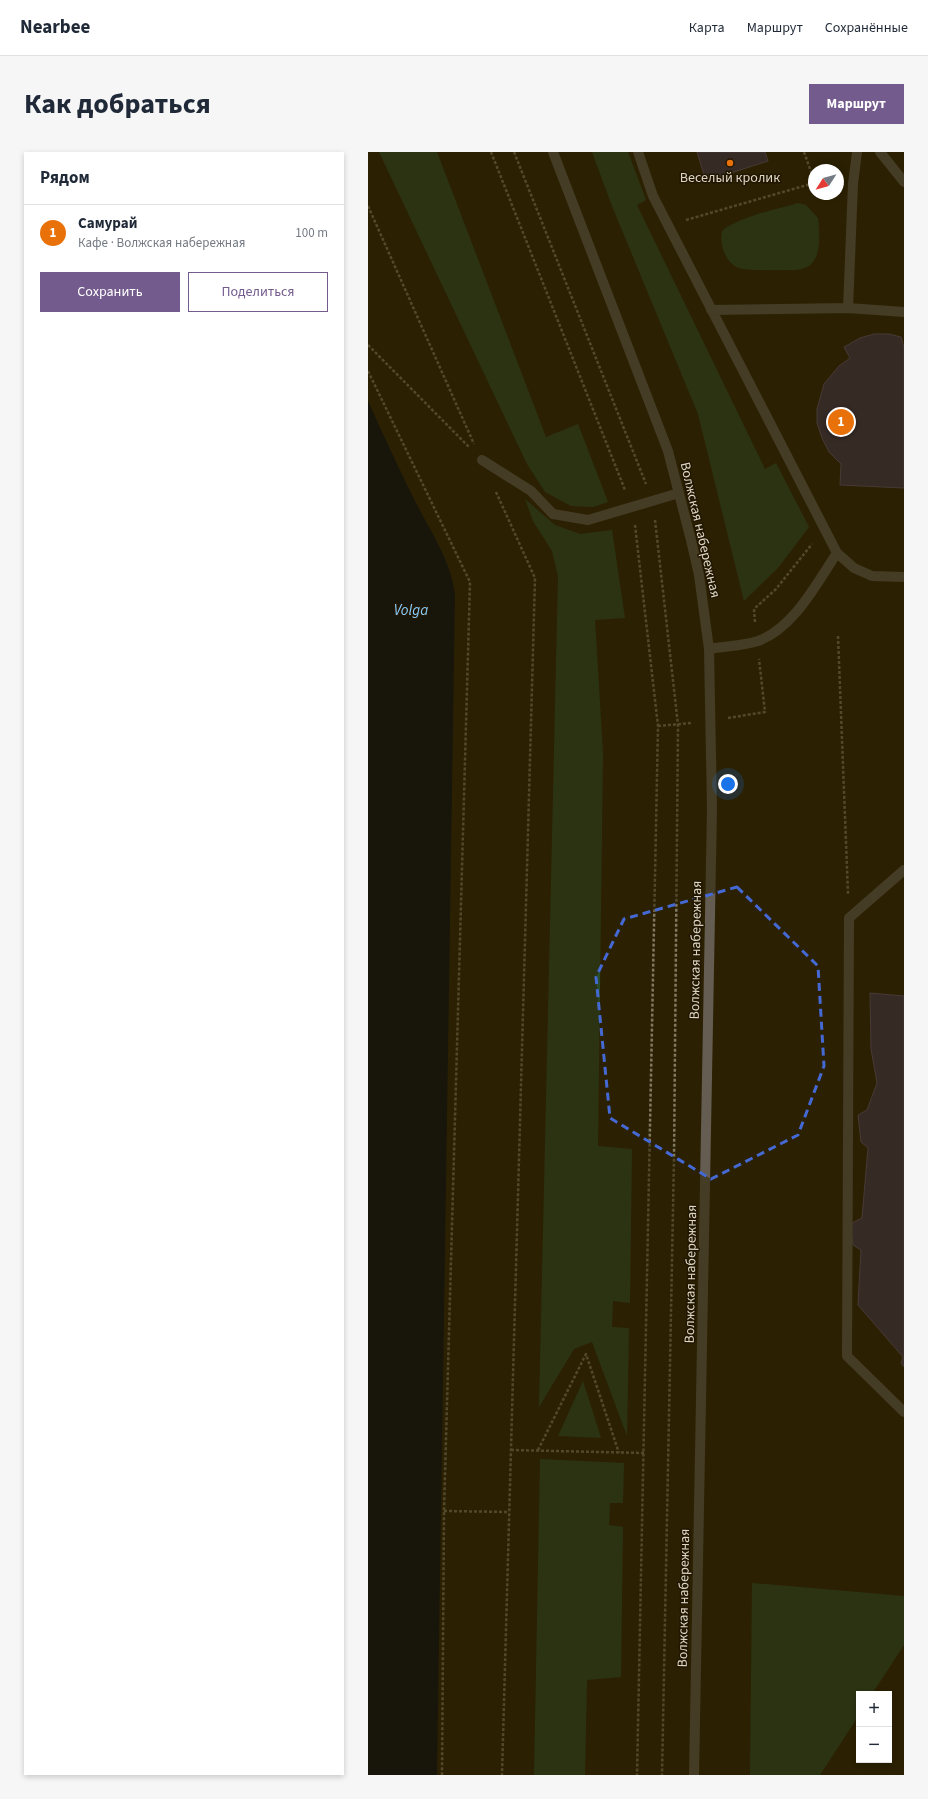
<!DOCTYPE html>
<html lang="ru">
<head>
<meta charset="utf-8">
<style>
	body { margin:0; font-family:"Source Sans 3",sans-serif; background:#f6f6f7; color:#1f2937 }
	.controls { position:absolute; right:12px; bottom:12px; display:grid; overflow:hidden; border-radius:0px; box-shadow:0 2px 6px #0003 }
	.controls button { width:36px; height:36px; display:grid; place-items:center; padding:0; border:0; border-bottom:1px solid #e0e1e3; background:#fff; color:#1f2937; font:20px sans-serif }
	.compass { position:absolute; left:440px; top:12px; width:36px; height:36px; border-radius:50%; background:#fff; box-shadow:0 2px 6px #0003; rotate:234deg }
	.you { position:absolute; left:360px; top:632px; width:14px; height:14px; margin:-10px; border:3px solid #fff; border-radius:50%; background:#1a73e8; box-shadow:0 0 0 6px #1a73e833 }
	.badge { display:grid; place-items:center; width:26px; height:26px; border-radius:50%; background:#745b8d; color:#fff; font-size:13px; font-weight:700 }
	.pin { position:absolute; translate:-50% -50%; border:2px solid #fff; box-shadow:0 1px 4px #0006 }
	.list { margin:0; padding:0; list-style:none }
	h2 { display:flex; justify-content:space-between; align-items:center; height:52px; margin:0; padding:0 16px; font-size:17px }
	h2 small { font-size:13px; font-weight:400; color:#747a83 }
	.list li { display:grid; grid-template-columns:26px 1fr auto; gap:12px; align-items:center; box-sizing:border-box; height:56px; padding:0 16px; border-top:1px solid #e0e1e3 }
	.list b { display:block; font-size:15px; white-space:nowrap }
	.list p { margin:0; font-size:13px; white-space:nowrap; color:#747a83 }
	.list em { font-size:13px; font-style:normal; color:#747a83 }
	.actions { display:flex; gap:8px; padding:12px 16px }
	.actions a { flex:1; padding:9px 0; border:1px solid #745b8d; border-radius:0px; text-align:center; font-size:14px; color:#745b8d }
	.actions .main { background:#745b8d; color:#fff }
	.map { position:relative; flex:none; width:536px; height:1623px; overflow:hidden; border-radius:0px }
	header { display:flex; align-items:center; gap:24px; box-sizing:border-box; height:56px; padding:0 20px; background:#fff; border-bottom:1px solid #e0e1e3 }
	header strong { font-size:19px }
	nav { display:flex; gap:22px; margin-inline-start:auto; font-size:14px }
	.intro { display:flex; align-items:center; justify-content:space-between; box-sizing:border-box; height:96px; padding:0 24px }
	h1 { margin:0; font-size:28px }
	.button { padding:10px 18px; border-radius:0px; background:#745b8d; color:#fff; font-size:14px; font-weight:700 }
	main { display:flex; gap:24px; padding:0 24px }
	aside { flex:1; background:#fff; border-radius:0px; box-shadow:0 2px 6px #0003 }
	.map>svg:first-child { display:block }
	.green { fill:#2a4b29 }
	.water { fill:#000b17 }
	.building { fill:#443550; stroke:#685875 }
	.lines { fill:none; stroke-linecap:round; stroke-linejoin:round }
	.path { stroke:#827961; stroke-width:2.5; stroke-dasharray:3 2; stroke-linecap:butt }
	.minor { stroke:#655d51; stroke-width:10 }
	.marked { fill:none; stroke:#4469d4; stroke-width:3; stroke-dasharray:8 5; stroke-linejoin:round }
	.food-dot { fill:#e8710a; stroke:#211600; stroke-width:1.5 }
	.labels { text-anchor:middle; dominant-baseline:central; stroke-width:3; stroke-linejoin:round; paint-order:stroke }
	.poi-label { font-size:14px; fill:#ded6c5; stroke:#211600 }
	.street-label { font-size:14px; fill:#ded6c5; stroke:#211600 }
	.water-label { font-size:15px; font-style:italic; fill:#87ccfc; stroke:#211600 }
</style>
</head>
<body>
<header>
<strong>Nearbee</strong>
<nav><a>Карта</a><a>Маршрут</a><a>Сохранённые</a></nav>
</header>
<div class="intro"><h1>Как добраться</h1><a class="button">Маршрут</a></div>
<main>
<aside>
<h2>Рядом<small></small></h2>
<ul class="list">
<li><span class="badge" style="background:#e8710a">1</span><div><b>Самурай</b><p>Кафе · Волжская набережная</p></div><em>100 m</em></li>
</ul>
<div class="actions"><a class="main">Сохранить</a><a>Поделиться</a></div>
</aside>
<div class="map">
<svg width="536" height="1623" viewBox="0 0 536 1623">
	<rect width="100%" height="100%" fill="#2b2002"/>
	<path class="green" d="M11,0H69L178,285L210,272L240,350L225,355L203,354L177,340L159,312Z
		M224,0H260L278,48L269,53L397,317L408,311L441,375L410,416L376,449L330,262L244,54Z
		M430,51L438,53L450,66C452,87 455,117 427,118C416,118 379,119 371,116C357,111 351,91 354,79C373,64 407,58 430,51Z
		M157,347L187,373L212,382L244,378L257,466L227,468L235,601L230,994L264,997L262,1151L245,1149L244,1175L261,1176L259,1284L224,1190L206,1197L171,1255L190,424L184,399L165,369Z
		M215,1229L233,1286L190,1284Z
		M172,1307L256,1311L255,1351H242L241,1373L255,1375L253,1525L219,1528L217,1623H166Z
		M384,1431L536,1444V1493L504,1542H491V1563L452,1623H382Z"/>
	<path class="water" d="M0,249C15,282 30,315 46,347C61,377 83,408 87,442L69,1623H0Z"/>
	<path class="building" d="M329,0H397L400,9L338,29Z
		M506,182H521L533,185L536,196V336L472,333L473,312L461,300L454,286L449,271V257L456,232L471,214L482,206L476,195L492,186Z
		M502,841L536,844V1215L533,1211L535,1205L490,1153L493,1098L485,1093L482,1072L494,1066L500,996L493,990L490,963L499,958L509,931L503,897Z"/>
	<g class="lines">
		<path class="path" d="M123,0L257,338
			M146,0L278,332
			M436,0L446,28
			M0,54L106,292
			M318,68L446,31
			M0,193L101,295
			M0,219L102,430L76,1359L74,1623
			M128,340L167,426L134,1623
			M287,368L310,573L306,1006L294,1623
			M267,373L290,574L269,1623
			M387,470L386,457L408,437L444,392
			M470,484L480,742
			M360,566L397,560L391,507
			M290,574L324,571
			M143,1298L276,1301
			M170,1298L218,1202L251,1301
			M76,1359L141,1360"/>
		<path class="minor" d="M185,0L300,299L323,388L331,423L341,497L344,656L326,1623
			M270,0L285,44L469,401L486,416L504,424L536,425
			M512,0L536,30
			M480,156L485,32L489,0
			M343,158L480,156L536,160
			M114,308L163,339L185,362L220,368L311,341
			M341,497C357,494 375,494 390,489C426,476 448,432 469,401
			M536,718L481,766L479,1204L536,1260"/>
	</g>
	<path d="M0 0H536V1623H0ZM369,735L450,814L456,914L430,983L343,1027L242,966L228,825L256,767Z" fill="#2b2002" fill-opacity=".55" fill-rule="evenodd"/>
	<path class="marked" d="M369,735L450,814L456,914L430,983L343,1027L242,966L228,825L256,767Z"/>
	<circle class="food-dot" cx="362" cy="11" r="4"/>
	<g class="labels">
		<g class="poi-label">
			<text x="362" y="26">Веселый кролик</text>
		</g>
		<g class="street-label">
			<text transform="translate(332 378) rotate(77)">Волжская набережная</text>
			<text transform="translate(328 798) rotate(-89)">Волжская набережная</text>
			<text transform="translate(323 1122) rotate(-89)">Волжская набережная</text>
			<text transform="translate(316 1446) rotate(-89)">Волжская набережная</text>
		</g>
		<g class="water-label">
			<text x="43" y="458">Volga</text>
		</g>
	</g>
</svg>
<div class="controls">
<button>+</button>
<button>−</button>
</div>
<svg class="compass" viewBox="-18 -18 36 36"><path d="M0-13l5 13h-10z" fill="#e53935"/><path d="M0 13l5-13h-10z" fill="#747a83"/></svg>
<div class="you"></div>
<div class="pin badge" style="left:473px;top:270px;background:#e8710a">1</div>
</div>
</main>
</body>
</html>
